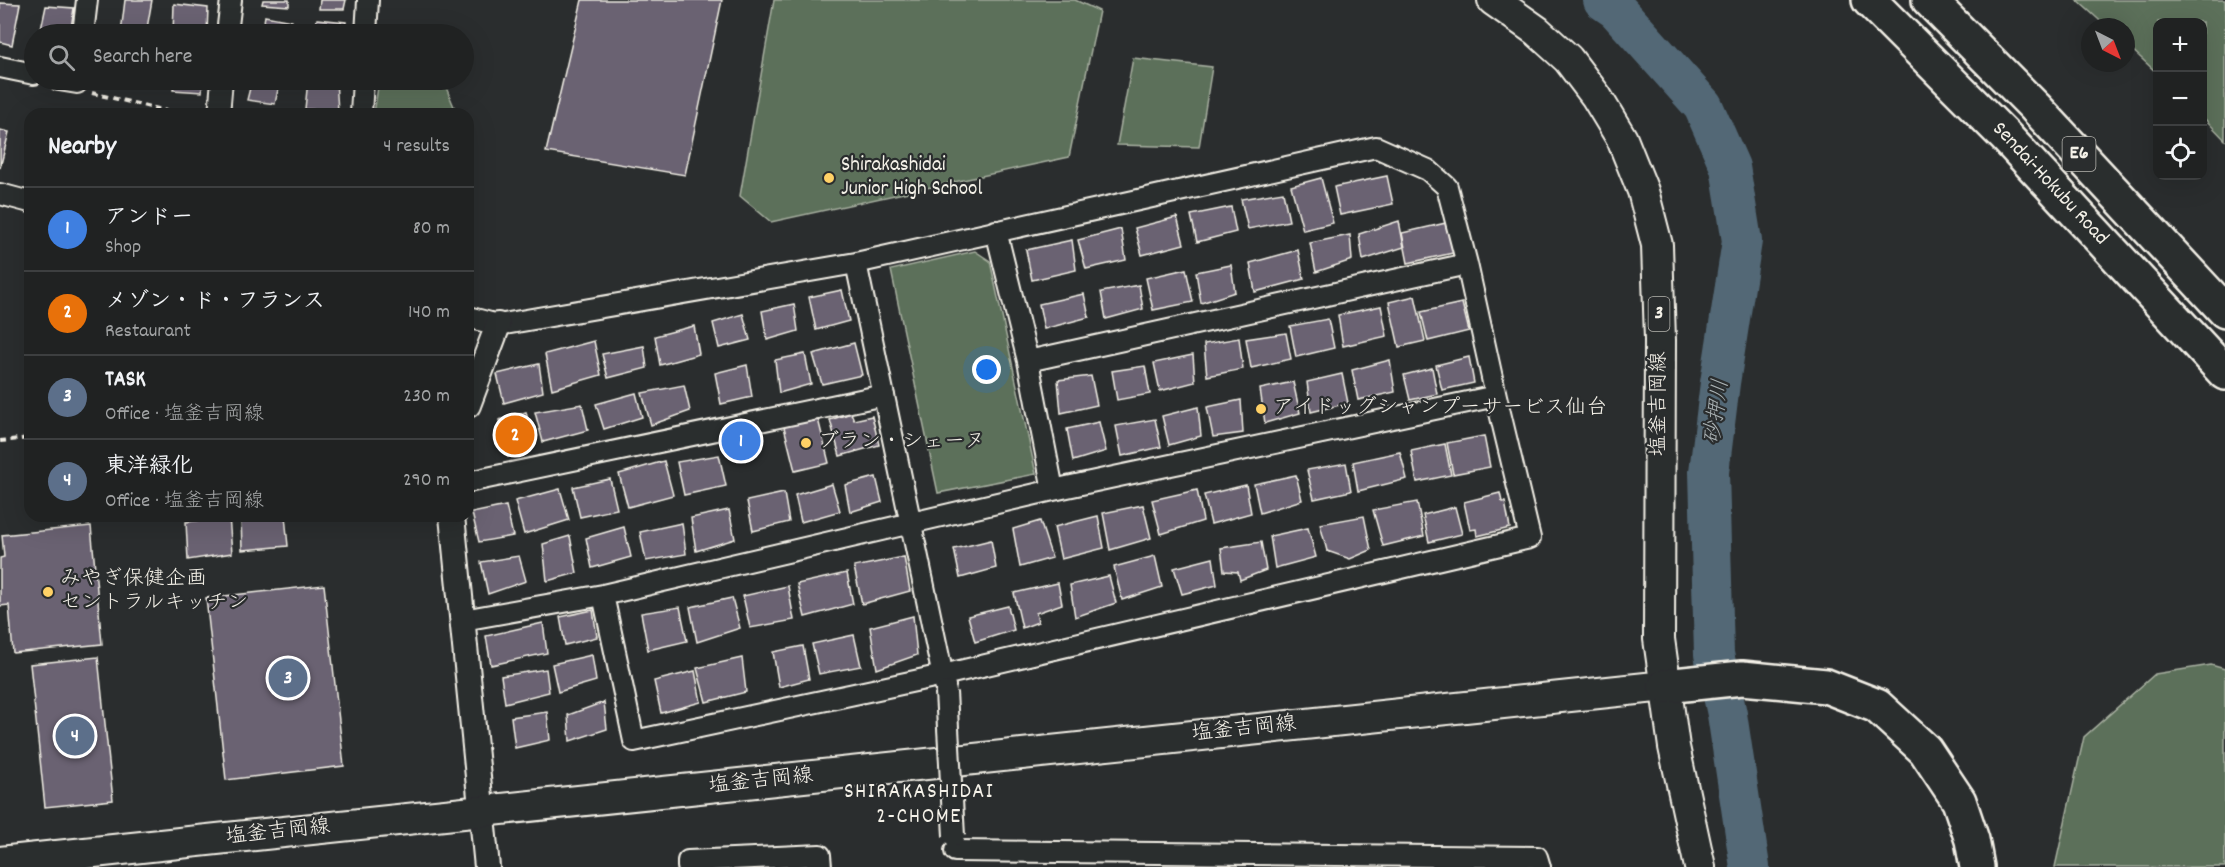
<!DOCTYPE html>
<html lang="en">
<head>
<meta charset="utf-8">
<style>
	body { margin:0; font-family:Dekko,"Klee One",sans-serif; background:#2d2f2f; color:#f1f3f6 }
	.controls { position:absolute; right:18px; top:18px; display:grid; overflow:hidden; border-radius:12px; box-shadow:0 6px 24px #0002 }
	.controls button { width:54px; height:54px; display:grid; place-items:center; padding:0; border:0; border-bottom:2px solid #3d3f40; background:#202222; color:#f1f3f6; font:30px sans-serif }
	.compass { position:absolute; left:2081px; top:18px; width:54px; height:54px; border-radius:50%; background:#202222; box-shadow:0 6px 24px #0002; rotate:138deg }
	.you { position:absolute; left:987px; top:370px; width:21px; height:21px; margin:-15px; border:4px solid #fff; border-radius:50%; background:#1a73e8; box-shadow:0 0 0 9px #1a73e833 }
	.badge { display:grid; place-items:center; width:39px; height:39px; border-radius:50%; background:#ffd166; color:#fff; font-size:20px; font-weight:700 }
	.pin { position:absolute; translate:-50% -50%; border:3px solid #fff; box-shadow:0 2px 6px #0006 }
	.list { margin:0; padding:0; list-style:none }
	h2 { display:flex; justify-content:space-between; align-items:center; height:78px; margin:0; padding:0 24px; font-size:26px }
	h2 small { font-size:20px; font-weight:400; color:#a2a4a5 }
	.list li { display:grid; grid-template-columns:39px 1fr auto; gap:18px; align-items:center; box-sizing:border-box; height:84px; padding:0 24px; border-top:2px solid #3d3f40 }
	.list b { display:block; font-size:22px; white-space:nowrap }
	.list p { margin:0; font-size:20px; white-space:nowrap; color:#a2a4a5 }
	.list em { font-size:20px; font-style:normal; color:#a2a4a5 }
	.icon { flex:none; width:33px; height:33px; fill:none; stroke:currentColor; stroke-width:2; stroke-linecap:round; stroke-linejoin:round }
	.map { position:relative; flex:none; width:2225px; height:867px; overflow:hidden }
	.search { position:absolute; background:#202222; box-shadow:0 6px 24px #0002; left:24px; top:24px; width:450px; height:66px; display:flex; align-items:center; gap:15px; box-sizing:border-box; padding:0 21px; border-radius:33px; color:#a2a4a5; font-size:22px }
	.panel { position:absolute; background:#202222; box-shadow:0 6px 24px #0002; left:24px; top:108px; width:450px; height:414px; border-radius:18px }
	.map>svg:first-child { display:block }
	.green { fill:#5c705a; stroke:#a8b0a1; stroke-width:1.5 }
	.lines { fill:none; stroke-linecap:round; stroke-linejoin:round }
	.river { stroke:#526876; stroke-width:40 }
	.building { fill:#6a6272; stroke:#f4f1e8; stroke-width:1.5 }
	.minor-casing { stroke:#f4f1e8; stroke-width:24 }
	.tertiary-casing { stroke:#f4f1e8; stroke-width:28 }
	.primary-casing { stroke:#f4f1e8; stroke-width:34 }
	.motorway-casing { stroke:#f4f1e8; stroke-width:38 }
	.path { stroke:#f4f1e8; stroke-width:4; stroke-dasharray:6 4.5; stroke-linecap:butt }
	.minor { stroke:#2a2d2e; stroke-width:20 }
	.tertiary { stroke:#2a2d2e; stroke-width:24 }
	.primary { stroke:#2a2d2e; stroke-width:30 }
	.motorway { stroke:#2a2d2e; stroke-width:33 }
	.minor-bridge-casing { stroke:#f4f1e8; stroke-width:24; stroke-linecap:butt }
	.minor-bridge { stroke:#2a2d2e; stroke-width:20 }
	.poi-dot { fill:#ffd166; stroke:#2a2d2e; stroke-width:2 }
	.labels { text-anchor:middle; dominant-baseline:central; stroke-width:4.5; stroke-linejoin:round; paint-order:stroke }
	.shield { fill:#2a2d2e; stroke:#b7b6b0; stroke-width:1.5 }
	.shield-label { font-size:20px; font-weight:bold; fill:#f4f1e8 }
	.poi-label { font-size:21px; fill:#f4f1e8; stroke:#2a2d2e; text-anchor:start }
	.street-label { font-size:21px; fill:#f4f1e8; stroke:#2a2d2e }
	.water-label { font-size:22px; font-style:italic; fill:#abb3b5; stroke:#2a2d2e }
	.neighbourhood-label { font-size:22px; letter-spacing:1.5px; fill:#f4f1e8; stroke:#2a2d2e }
</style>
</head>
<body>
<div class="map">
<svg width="2225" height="867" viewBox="0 0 2225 867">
	<rect width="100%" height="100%" fill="#2a2d2e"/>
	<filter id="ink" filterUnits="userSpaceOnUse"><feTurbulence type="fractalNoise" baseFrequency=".0167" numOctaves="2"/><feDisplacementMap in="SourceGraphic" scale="12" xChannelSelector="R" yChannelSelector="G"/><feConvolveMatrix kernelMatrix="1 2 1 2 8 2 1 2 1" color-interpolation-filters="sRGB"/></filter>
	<g filter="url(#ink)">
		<path class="green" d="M774,0H1075L1099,11L1069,157L771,222L740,196Z
			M2077,0H2225V140L2203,117L2202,22H2158L2157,73L2126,44V27H2107Z
			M1133,58L1212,67L1199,147L1117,145Z
			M379,80H436L445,85L457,114H374Z
			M975,251L990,261L1036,474L938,493L891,270Z
			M2211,665L2225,669V867H2055L2084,737L2155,674Z"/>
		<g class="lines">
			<path class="river" d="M1603,0L1616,9L1703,106L1730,167L1742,241L1720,383L1709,472L1714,654L1727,714L1750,867"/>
		</g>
		<path class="building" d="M125,0H152L146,34L121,33Z
			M263,0H289V6L262,4Z
			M320,0H346L344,9H319Z
			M582,0H722L685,175L546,152Z
			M0,3L20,4L12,45L0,42Z
			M174,4L208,8L207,34H173Z
			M46,6L74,8L70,34H40Z
			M265,16L292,21L290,34H262Z
			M317,19L346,22L345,34H314Z
			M174,80H203L202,92L173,90Z
			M252,80H280L275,104L247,100Z
			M308,80H336L338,111L305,109Z
			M0,130L9,132L0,168Z
			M1387,176L1393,204L1340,215L1334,187Z
			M1321,178L1333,223L1303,230L1291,186Z
			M1283,192L1289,221L1248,229L1241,199Z
			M1231,207L1236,232L1197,242L1191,215Z
			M1177,217L1184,244L1142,255L1135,228Z
			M1399,221L1404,247L1363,260L1359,234Z
			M1446,223L1453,253L1408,263L1402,233Z
			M1121,229L1126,260L1086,269L1078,240Z
			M1350,235L1352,260L1316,272L1310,243Z
			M1072,240L1076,270L1032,280L1026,250Z
			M1298,250L1304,279L1255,292L1250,263Z
			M1231,265L1235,292L1201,303L1196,272Z
			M1186,269L1193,302L1153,310L1146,278Z
			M1139,285L1143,309L1106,319L1101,292Z
			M842,290L849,321L816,330L809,297Z
			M1084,294L1089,317L1044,329L1039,304Z
			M1415,296L1425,341L1399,347L1389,302Z
			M1462,303L1469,331L1428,341L1421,312Z
			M794,304L798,331L767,340L762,311Z
			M1381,306L1387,336L1343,346L1338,315Z
			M743,314L750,340L719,348L713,323Z
			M1328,319L1334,348L1296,357L1290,326Z
			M694,326L699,354L660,365L655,336Z
			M1286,333L1291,359L1251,368L1246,339Z
			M1239,338L1243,369L1207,376L1204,344Z
			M594,341L601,375L552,389L545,354Z
			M854,343L862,375L822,384L813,354Z
			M644,346L647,368L608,378L602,354Z
			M805,354L811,384L779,393L775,360Z
			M1193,355L1195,382L1160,391L1154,363Z
			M1469,357L1474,383L1442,390L1436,365Z
			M1390,360L1395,392L1358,400L1352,370Z
			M539,364L543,392L504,403L497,374Z
			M747,365L752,397L721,404L715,373Z
			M1145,366L1150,394L1117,400L1112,371Z
			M1432,368L1437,394L1410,400L1404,375Z
			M1342,374L1348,403L1311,412L1307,382Z
			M1091,376L1097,405L1061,413L1058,380Z
			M1293,382L1300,413L1265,423L1260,389Z
			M684,385L690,411L651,425L642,393Z
			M636,393L642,417L604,429L596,404Z
			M1241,400L1243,433L1213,437L1207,407Z
			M582,404L588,430L543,442L535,412Z
			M1198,407L1201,436L1169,445L1162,416Z
			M526,412L534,446L508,457L499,420Z
			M851,413L854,420L872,416L879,445L840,456L830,420Z
			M817,415L829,463L795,471L783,423Z
			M1155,419L1161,447L1122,456L1116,426Z
			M1099,422L1106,451L1073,461L1067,429Z
			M1484,436L1490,467L1453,474L1447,443Z
			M1445,444L1451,475L1417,482L1411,451Z
			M1400,452L1407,479L1358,491L1353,462Z
			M719,455L726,486L684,495L677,462Z
			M664,461L673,495L628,507L619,474Z
			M1346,463L1351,491L1314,499L1307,470Z
			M1296,475L1302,500L1260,513L1254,484Z
			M876,477L882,502L850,512L845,485Z
			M610,479L617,509L580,517L573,487Z
			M832,484L840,511L801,522L795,495Z
			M1246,485L1251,513L1211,524L1204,495Z
			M560,489L569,520L524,534L515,501Z
			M1197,490L1203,521L1161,534L1152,500Z
			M784,493L789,522L753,531L747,501Z
			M1500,493L1502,502H1505L1510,528L1477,536L1476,529L1470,530L1464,502Z
			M1417,502L1424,536L1383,546L1373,510Z
			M1143,505L1151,538L1110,550L1103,513Z
			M506,506L513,536L479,542L472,513Z
			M1455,507L1462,534L1429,542L1423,515Z
			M729,510L735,539L696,551L691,518Z
			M241,516H285L288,546L242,550Z
			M1098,516L1104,548L1061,559L1054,527Z
			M1364,516L1371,550L1350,559L1327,551L1320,524Z
			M229,517L232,553L188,560L186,522Z
			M1040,521L1052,558L1020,567L1013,529Z
			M682,523L686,554L646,561L640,532Z
			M91,526L102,644L13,653L9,605L0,606V558L4,557L2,535Z
			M624,527L631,557L592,568L586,538Z
			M1308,528L1316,557L1275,568L1270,536Z
			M570,536L577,573L547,581L543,544Z
			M991,540L996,568L960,578L954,549Z
			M1261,542L1266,570L1240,580L1238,572L1224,571L1221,548Z
			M519,556L526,581L488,594L481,562Z
			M1155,556L1162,587L1122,600L1114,567Z
			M904,557L910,591L862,604L854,567Z
			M1213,558L1217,585L1182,594L1174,568Z
			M847,573L853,604L805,617L797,584Z
			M1109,576L1116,603L1075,617L1070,585Z
			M1058,583L1062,604L1036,613L1038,622L1022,628L1014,593Z
			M324,585L344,766L226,780L206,598Z
			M788,586L794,620L750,628L743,596Z
			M732,598L740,628L697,642L690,607Z
			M1008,606L1014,630L975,642L968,616Z
			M680,607L687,641L648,650L641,613Z
			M593,610L597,637L565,645L560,617Z
			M913,616L917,655L877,669L870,627Z
			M543,623L547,653L491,665L486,636Z
			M854,635L861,666L819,674L812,644Z
			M803,646L809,679L779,687L773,652Z
			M592,655L596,681L558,692L552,664Z
			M98,657L113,800L45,807L30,664Z
			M742,658L746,692L706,702L697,668Z
			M546,669L549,692L505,703L501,676Z
			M695,671L701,702L661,713L654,681Z
			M604,702L607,729L570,741L568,715Z
			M547,712L550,740L515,748L511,717Z"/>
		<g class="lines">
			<defs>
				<path id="minor" d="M83,34L87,0
					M227,34L231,0
					M366,34L368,0
					M0,67L34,74
					M59,80L77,83L78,80
					M219,114L222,80
					M361,114L363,80
					M0,194L30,202
					M996,231L1028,361L1053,490
					M856,263L945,686
					M468,317L498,325L856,263L1376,147L1428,170L1447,187L1467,264L1496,396L1530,538L943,675L634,741L603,595
					M1028,361L1467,264
					M468,482L884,395
					M463,620L603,595L1053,490L1496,396
					M955,851L1537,857L1540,867
					M688,867V861L820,855L821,867"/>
				<path id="tertiary" d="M468,405L498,325
					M452,516L487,867"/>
				<path id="primary" d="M1493,0L1537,31L1568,59L1596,96L1622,139L1643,191L1657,245L1660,340L1659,639L1674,747L1700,867
					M0,862L1665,686"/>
				<g id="motorway">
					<path id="s1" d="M1869,0L2005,136L2225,373"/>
					<path d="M1929,0L2035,107L2225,311"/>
					<path d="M1665,686L1742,678L1826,686L1877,706L1925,750L1959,801L1972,840L1977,867"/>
				</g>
			</defs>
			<use href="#minor" class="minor-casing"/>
			<use href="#tertiary" class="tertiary-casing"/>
			<use href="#primary" class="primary-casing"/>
			<use href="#motorway" class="motorway-casing"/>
			<path class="path" d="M92,93L179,114
				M0,441L30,438"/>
			<use href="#minor" class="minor"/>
			<use href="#tertiary" class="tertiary"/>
			<use href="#primary" class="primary"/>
			<use href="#motorway" class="motorway"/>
			<defs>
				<path id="minor-bridge" d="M946,692L954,836"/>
			</defs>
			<use href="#minor-bridge" class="minor-bridge-casing"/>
			<use href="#minor-bridge" class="minor-bridge"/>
		</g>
	</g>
	<g class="poi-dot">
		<circle cx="829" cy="178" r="6"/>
		<circle cx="1261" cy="409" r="6"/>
		<circle cx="806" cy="443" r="6"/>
		<circle cx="48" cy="592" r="6"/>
	</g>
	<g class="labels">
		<g class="shield">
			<rect x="2062.5" y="137" width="33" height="34" rx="4.5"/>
			<rect x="1648.5" y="297" width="21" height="34" rx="4.5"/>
		</g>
		<g class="shield-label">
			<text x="2079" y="154">E6</text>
			<text x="1659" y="314">3</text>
		</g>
		<g class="poi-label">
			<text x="841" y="166">Shirakashidai<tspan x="841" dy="24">Junior High School</tspan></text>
			<text x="1273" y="409">アイドッグシャンプーサービス仙台</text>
			<text x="818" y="443">ブラン・シェーヌ</text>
			<text x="60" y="580">みやぎ保健企画<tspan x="60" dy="24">セントラルキッチン</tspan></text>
		</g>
		<g class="street-label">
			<text stroke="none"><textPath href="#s1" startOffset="258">Sendai-Hokubu Road</textPath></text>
			<text transform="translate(1660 404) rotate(-90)">塩釜吉岡線</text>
			<text transform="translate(1244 730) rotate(-6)">塩釜吉岡線</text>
			<text transform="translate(761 782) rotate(-6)">塩釜吉岡線</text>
			<text transform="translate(278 833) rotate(-6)">塩釜吉岡線</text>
		</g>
		<g class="water-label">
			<text transform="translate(1718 412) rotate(-82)">砂押川</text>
		</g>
		<g class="neighbourhood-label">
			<text x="919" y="792">SHIRAKASHIDAI<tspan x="919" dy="25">2-CHOME</tspan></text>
		</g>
	</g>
</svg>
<div class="controls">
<button>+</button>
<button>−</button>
<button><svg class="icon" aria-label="locate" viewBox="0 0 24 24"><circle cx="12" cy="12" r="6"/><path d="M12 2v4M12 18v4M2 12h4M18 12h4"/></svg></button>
</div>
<svg class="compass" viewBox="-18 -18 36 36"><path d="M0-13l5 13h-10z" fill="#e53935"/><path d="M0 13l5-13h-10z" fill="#a2a4a5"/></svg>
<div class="you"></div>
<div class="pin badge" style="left:741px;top:441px;background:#3f7fe0">1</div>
<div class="pin badge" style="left:515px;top:435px;background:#e8710a">2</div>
<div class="pin badge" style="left:288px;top:678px;background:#5c6f8a">3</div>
<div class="pin badge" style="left:75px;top:736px;background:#5c6f8a">4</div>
<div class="search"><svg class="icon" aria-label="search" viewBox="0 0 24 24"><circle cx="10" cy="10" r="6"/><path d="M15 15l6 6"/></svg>Search here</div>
<section class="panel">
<h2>Nearby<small>4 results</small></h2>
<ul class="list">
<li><span class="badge" style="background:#3f7fe0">1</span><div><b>アンドー</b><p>Shop</p></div><em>80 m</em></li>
<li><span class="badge" style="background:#e8710a">2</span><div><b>メゾン・ド・フランス</b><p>Restaurant</p></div><em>140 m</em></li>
<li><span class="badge" style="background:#5c6f8a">3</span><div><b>TASK</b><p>Office · 塩釜吉岡線</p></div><em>230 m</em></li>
<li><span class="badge" style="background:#5c6f8a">4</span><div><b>東洋緑化</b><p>Office · 塩釜吉岡線</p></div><em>290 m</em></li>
</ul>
</section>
</div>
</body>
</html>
